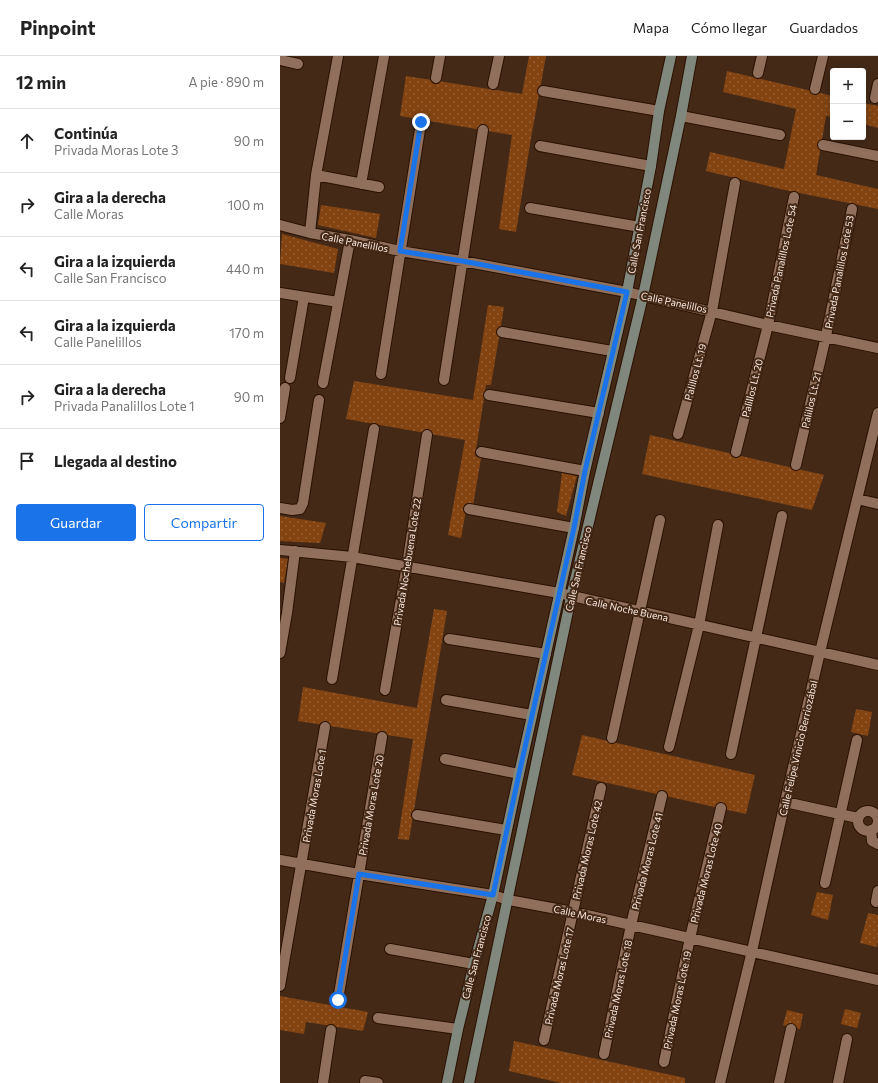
<!DOCTYPE html>
<html lang="es">
<head>
<meta charset="utf-8">
<style>
	body { margin:0; font-family:Commissioner,sans-serif; background:#f2f2f2; color:#222 }
	.controls { position:absolute; right:12px; top:12px; display:grid; overflow:hidden; border-radius:4px; box-shadow:0 2px 10px #0003 }
	.controls button { width:36px; height:36px; display:grid; place-items:center; padding:0; border:0; border-bottom:1px solid #e0e0e0; background:#fff; color:#222; font:20px sans-serif }
	.stop { position:absolute; width:12px; height:12px; margin:-9px; border:3px solid #1a73e8; border-radius:50%; background:#fff }
	.stop.end { background:#1a73e8; border-color:#fff; box-shadow:0 1px 4px #0008 }
	.list { margin:0; padding:0; list-style:none }
	h2 { display:flex; justify-content:space-between; align-items:center; height:52px; margin:0; padding:0 16px; font-size:17px }
	h2 small { font-size:13px; font-weight:400; color:#767676 }
	.list li { display:grid; grid-template-columns:26px 1fr auto; gap:12px; align-items:center; box-sizing:border-box; height:64px; padding:0 16px; border-top:1px solid #e0e0e0 }
	.list b { display:block; font-size:15px; white-space:nowrap }
	.list p { margin:0; font-size:13px; white-space:nowrap; color:#767676 }
	.list em { font-size:13px; font-style:normal; color:#767676 }
	.actions { display:flex; gap:8px; padding:12px 16px }
	.actions a { flex:1; padding:9px 0; border:1px solid #1a73e8; border-radius:4px; text-align:center; font-size:14px; color:#1a73e8 }
	.actions .main { background:#1a73e8; color:#fff }
	.icon { flex:none; width:22px; height:22px; fill:none; stroke:currentColor; stroke-width:2; stroke-linecap:round; stroke-linejoin:round }
	.map { position:relative; flex:none; width:598px; height:1027px; overflow:hidden }
	header { display:flex; align-items:center; gap:24px; box-sizing:border-box; height:56px; padding:0 20px; background:#fff; border-bottom:1px solid #e0e0e0 }
	header strong { font-size:19px }
	nav { display:flex; gap:22px; margin-inline-start:auto; font-size:14px }
	main { display:flex }
	aside { flex:1; background:#fff }
	.map>svg:first-child { display:block }
	.grass { fill:url(#grass-dots) }
	.lines { fill:none; stroke-linecap:round; stroke-linejoin:round }
	.street-casing { stroke:#2a1101; stroke-width:12 }
	.secondary-casing { stroke:#2a1101; stroke-width:12 }
	.street { stroke:#90705c; stroke-width:10 }
	.secondary { stroke:#80887e; stroke-width:10 }
	.route { stroke:#1a73e8; stroke-width:5 }
	.labels { text-anchor:middle; dominant-baseline:central; stroke-width:4; stroke-linejoin:round; paint-order:stroke }
	.street-label { font-size:10px; fill:#fbe9de; stroke:#442917 }
</style>
</head>
<body>
<header>
<strong>Pinpoint</strong>
<nav><a>Mapa</a><a>Cómo llegar</a><a>Guardados</a></nav>
</header>
<main>
<aside>
<h2>12 min<small>A pie · 890 m</small></h2>
<ul class="list">
<li><svg class="icon" aria-label="ahead" viewBox="0 0 24 24"><path d="M12 20V5M6 11l6-6 6 6"/></svg><div><b>Continúa</b><p>Privada Moras Lote 3</p></div><em>90 m</em></li>
<li><svg class="icon" aria-label="right" viewBox="0 0 24 24"><path d="M7 20v-9h11M14 6l5 5-5 5"/></svg><div><b>Gira a la derecha</b><p>Calle Moras</p></div><em>100 m</em></li>
<li><svg class="icon" aria-label="left" viewBox="0 0 24 24"><path d="M17 20v-9H6M10 6l-5 5 5 5"/></svg><div><b>Gira a la izquierda</b><p>Calle San Francisco</p></div><em>440 m</em></li>
<li><svg class="icon" aria-label="left" viewBox="0 0 24 24"><path d="M17 20v-9H6M10 6l-5 5 5 5"/></svg><div><b>Gira a la izquierda</b><p>Calle Panelillos</p></div><em>170 m</em></li>
<li><svg class="icon" aria-label="right" viewBox="0 0 24 24"><path d="M7 20v-9h11M14 6l5 5-5 5"/></svg><div><b>Gira a la derecha</b><p>Privada Panalillos Lote 1</p></div><em>90 m</em></li>
<li><svg class="icon" aria-label="arrive" viewBox="0 0 24 24"><path d="M6 21V4h12l-3 4 3 4H6"/></svg><div><b>Llegada al destino</b></div></li>
</ul>
<div class="actions"><a class="main">Guardar</a><a>Compartir</a></div>
</aside>
<div class="map">
<svg width="598" height="1027" viewBox="0 0 598 1027">
	<defs>
		<pattern id="grass-dots" width="8" height="8" patternUnits="userSpaceOnUse"><rect width="8" height="8" fill="#834412"/><path d="M2 2h.1M6 6h.1" fill="none" stroke="#955f34" stroke-width="1.8" stroke-linecap="round"/></pattern>
	</defs>
	<rect width="100%" height="100%" fill="#442917"/>
	<path class="grass" d="M249,0H266L251,82L236,176L219,173L232,79L120,60L126,20L242,38Z
		M447,15L553,40V61L546,60L536,119L598,133V153L500,133L426,115L430,96L504,113L516,53L443,36Z
		M583,47L598,50V72L583,68Z
		M41,149L100,158L96,182L38,169Z
		M2,178L58,193L54,217L0,208Z
		M208,249L224,251L211,329H206L195,400L201,402L193,450L187,449L181,482L168,479L185,384L66,363L74,325L193,344Z
		M370,379L544,419L532,454L362,418Z
		M282,417L297,420L286,460L277,456Z
		M0,460L46,467L40,487L0,485Z
		M0,502L8,503L4,527L0,526Z
		M154,553L167,555L129,784L118,783L133,683L18,665L23,631L137,652Z
		M576,653L592,656L588,680L571,676Z
		M302,679L475,719L466,758L292,719Z
		M537,836L553,839L548,864L531,859Z
		M588,857L598,859V884L597,891L580,887Z
		M0,940L88,956L83,975L26,966L24,978L0,974Z
		M565,953L581,957L577,972L561,968Z
		M507,954L523,958L520,973L503,969Z
		M234,985L405,1022V1027H281L229,1015Z"/>
	<g class="lines">
		<defs>
			<path id="street" d="M0,4L18,8
				M478,17L482,0
				M156,22L160,0
				M213,28L219,0
				M535,33L543,0
				M263,35L379,55
				M595,42L598,28
				M401,60L500,79
				M543,89L598,100
				M260,90L371,110
				M36,119L99,131
				M81,128L104,0
				M250,152L360,171
				M0,169L30,177L70,184L120,195L182,205L347,236L488,269L598,292
				M30,177L36,119L58,0
				M0,237L58,246
				M222,276L332,295
				M101,318L141,67
				M10,322L24,241
				M164,324L203,74
				M43,327L70,184
				M209,339L319,357
				M0,362L5,332
				M398,378L432,255L455,127
				M201,396L305,415
				M456,396L488,269L514,141
				M516,409L546,280L572,153
				M577,443L598,448
				M0,452L12,454L20,453L23,447L39,344
				M189,453L294,472
				M0,494L72,501L279,537L598,609
				M169,583L266,598
				M0,597L7,557L15,495
				M52,623L94,373
				M105,634L127,509L147,379
				M166,644L252,659
				M332,682L380,464
				M389,691L419,569L438,469
				M451,698L502,460
				M165,703L239,718
				M505,746L578,762
				M578 765a10 10 0 1 1 20 0a10 10 0 1 1-20 0Z
				M137,759L226,774
				M591,774L592,785L598,788
				M0,804L79,818L213,839L228,844L293,856L598,924
				M545,827L577,684
				M596,846L598,835
				M110,893L194,908
				M0,930L45,671
				M58,944L102,681
				M98,962L178,973
				M264,984L321,732
				M324,998L351,869L382,740
				M384,1006L410,882L441,752
				M85,1025L98,1027
				M43,1027L51,974
				M440,1027L472,895L505,746L540,596L598,357
				M499,1027L511,973
				M558,1027L567,983"/>
			<path id="secondary" d="M167,1027L178,973L194,908L213,839L239,718L294,472L305,415L347,236L371,110L379,55L391,0
				M189,1027L291,541L363,240L401,60L412,0"/>
		</defs>
		<use href="#street" class="street-casing"/>
		<use href="#secondary" class="secondary-casing"/>
		<use href="#street" class="street"/>
		<use href="#secondary" class="secondary"/>
	</g>
	<g class="lines">
		<path class="route" d="M58,944L79,818L213,839L239,718L294,472L305,415L347,236L182,205L120,195L141,66"/>
	</g>
	<g class="labels">
		<g class="street-label">
			<text transform="translate(359 175) rotate(-79)">Calle San Francisco</text>
			<text transform="translate(75 186) rotate(11)">Calle Panelillos</text>
			<text transform="translate(501 205) rotate(-78)">Privada Panalillos Lote 54</text>
			<text transform="translate(559 216) rotate(-79)">Privada Panalillos Lote 53</text>
			<text transform="translate(394 246) rotate(12)">Calle Panelillos</text>
			<text transform="translate(415 316) rotate(-75)">Palillos Lt. 19</text>
			<text transform="translate(472 332) rotate(-76)">Palillos Lt. 20</text>
			<text transform="translate(531 344) rotate(-77)">Palillos Lt. 21</text>
			<text transform="translate(127 506) rotate(-81)">Privada Nochebuena Lote 22</text>
			<text transform="translate(298 513) rotate(-77)">Calle San Francisco</text>
			<text transform="translate(347 553) rotate(12)">Calle Noche Buena</text>
			<text transform="translate(518 692) rotate(-77)">Calle Felipe Vinicio Berriozábal</text>
			<text transform="translate(34 740) rotate(-80)">Privada Moras Lote 1</text>
			<text transform="translate(91 749) rotate(-80)">Privada Moras Lote 20</text>
			<text transform="translate(307 794) rotate(-77)">Privada Moras Lote 42</text>
			<text transform="translate(367 805) rotate(-76)">Privada Moras Lote 41</text>
			<text transform="translate(426 817) rotate(-76)">Privada Moras Lote 40</text>
			<text transform="translate(300 858) rotate(12)">Calle Moras</text>
			<text transform="translate(196 901) rotate(-75)">Calle San Francisco</text>
			<text transform="translate(279 920) rotate(-77)">Privada Moras Lote 17</text>
			<text transform="translate(338 933) rotate(-78)">Privada Moras Lote 18</text>
			<text transform="translate(397 944) rotate(-78)">Privada Moras Lote 19</text>
		</g>
	</g>
</svg>
<div class="controls">
<button>+</button>
<button>−</button>
</div>
<div class="stop" style="left:58px;top:944px"></div>
<div class="stop end" style="left:141px;top:66px"></div>
</div>
</main>
</body>
</html>
